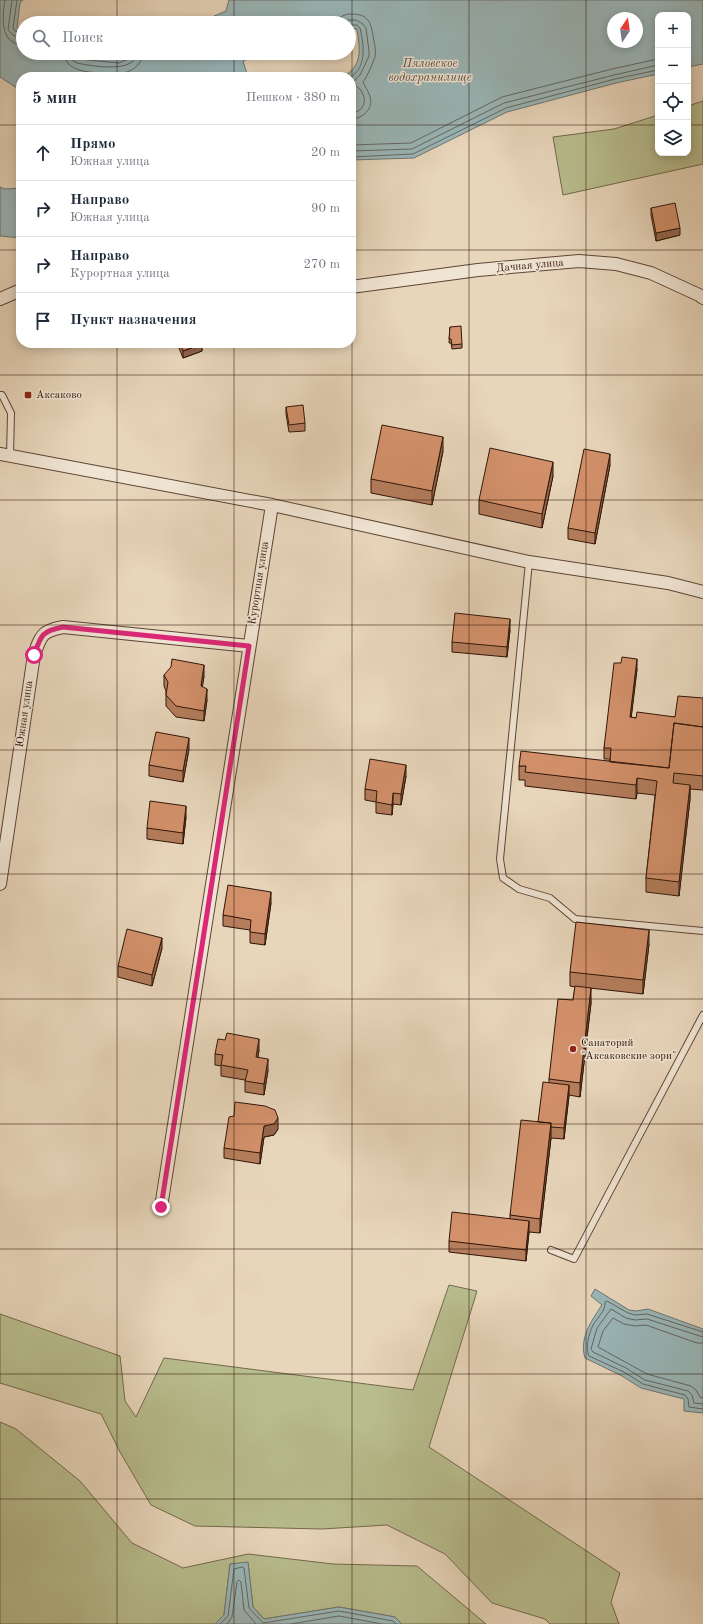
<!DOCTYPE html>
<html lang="ru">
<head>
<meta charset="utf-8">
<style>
	body { margin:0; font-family:"Old Standard TT",serif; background:#f6f6f7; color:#1f2937 }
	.controls { position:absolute; right:12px; top:12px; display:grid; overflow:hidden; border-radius:8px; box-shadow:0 2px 10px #0003 }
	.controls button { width:36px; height:36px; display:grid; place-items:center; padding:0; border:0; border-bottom:1px solid #e0e1e3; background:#fff; color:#1f2937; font:20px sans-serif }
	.compass { position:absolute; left:607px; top:12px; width:36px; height:36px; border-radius:50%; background:#fff; box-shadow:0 2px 10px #0003; rotate:13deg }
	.stop { position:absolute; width:12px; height:12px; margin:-9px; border:3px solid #db2777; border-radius:50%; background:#fff }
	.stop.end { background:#db2777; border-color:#fff; box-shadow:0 1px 4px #0008 }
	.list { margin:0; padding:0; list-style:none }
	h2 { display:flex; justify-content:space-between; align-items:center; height:52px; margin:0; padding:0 16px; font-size:17px }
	h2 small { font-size:13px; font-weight:400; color:#747a83 }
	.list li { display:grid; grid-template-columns:26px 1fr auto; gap:12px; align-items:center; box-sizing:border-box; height:56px; padding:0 16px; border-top:1px solid #e0e1e3 }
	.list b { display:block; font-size:15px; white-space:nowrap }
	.list p { margin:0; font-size:13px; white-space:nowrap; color:#747a83 }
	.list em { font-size:13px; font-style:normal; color:#747a83 }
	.icon { flex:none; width:22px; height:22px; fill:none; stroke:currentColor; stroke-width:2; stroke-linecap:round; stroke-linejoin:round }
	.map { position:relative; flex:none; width:703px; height:1624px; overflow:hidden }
	.search { position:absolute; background:#fff; box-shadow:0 2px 10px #0003; left:16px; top:16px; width:340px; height:44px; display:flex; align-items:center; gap:10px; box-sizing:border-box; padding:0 14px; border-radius:22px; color:#747a83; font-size:15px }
	.panel { position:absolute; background:#fff; box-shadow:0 2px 10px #0003; left:16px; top:72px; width:340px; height:276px; border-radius:16px }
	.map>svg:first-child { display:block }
	.green { fill:#b8bd8e; stroke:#74694c }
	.water { fill:#9ab7b9; stroke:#6f7673; fill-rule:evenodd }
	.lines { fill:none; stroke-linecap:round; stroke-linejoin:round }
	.shore { stroke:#646661; stroke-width:1 }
	.lane-casing { stroke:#5d4536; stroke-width:8 }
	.street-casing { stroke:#5d4536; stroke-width:14 }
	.lane { stroke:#f0e4d3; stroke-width:6 }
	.street { stroke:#f0e4d3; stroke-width:12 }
	.wall { fill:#b57d5c; stroke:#2f1509 }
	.shaded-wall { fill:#94664b; stroke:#2f1509 }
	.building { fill:#d3916b; stroke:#2f1509 }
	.route { stroke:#db2777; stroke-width:5 }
	.grid { fill:none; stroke:#2f1509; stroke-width:1; stroke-opacity:0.55 }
	.poi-dot { fill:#8f2418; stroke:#f0e4d3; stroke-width:1.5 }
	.labels { text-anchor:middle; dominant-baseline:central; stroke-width:3; stroke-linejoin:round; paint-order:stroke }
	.street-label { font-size:11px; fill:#2f1509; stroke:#f0e4d3 }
	.poi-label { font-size:11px; fill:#2f1509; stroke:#f0e4d3; text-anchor:start }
	.water-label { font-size:12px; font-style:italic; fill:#544e47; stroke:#f0e4d3 }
</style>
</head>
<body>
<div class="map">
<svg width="703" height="1624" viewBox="0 0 703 1624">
	<rect width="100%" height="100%" fill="#e8d6bb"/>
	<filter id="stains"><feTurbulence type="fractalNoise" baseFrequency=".005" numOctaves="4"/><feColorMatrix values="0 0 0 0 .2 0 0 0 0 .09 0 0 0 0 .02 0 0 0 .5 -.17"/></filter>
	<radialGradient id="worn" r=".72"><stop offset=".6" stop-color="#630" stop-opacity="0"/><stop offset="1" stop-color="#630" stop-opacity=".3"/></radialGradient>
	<path class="green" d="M703,101V164L563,195L553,137L614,129L658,115V153H688V106Z
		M449,1285L477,1291L429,1447L620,1573L611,1602L619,1624H550L545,1619L492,1603L445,1554L387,1525L322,1529L195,1526L151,1505L120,1452L101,1414L0,1383V1314L120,1356L125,1401L136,1417L164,1358L413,1390Z
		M0,1422L16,1429L80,1481L132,1543L183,1568L248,1554L333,1564L417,1566L486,1624H402L395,1617L339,1607L264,1619L253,1607L248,1563L230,1564L224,1615L215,1624H0Z"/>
	<path class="water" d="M0,0H23L20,3L17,27L23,30V53H68L119,59L132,53H262L243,61L248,77H21V93L17,88L0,77Z
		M229,0H703V64L688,67V15H658V74L616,83L507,112L414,158L351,160V105L356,102L351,91V77H343C363,65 360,50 357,29H349V23H198L226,11ZM613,18H637V42H613Z
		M0,187L5,189L21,188V238L0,236Z
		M595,1289L629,1310L636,1311L648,1309L703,1329V1413L684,1411V1399L641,1388L622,1376L585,1358C579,1339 591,1321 602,1305L591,1296Z
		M248,1562L253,1607L264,1619L339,1607L395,1617L402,1624H215L224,1615L230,1564Z"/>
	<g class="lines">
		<path class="shore" d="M5,0C2,18 0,44 23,45
			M12,0L8,30L13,35L23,39
			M17,0L13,28L15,31L23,34
			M336,23C339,17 344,14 351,14C371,14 371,25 374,41C375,46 376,52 375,57C372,65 368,75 363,82C365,87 369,92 370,97C374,109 362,119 351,119
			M343,23L348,20H356L363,24L366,28L369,51V56L360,75L352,83C354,85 357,86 360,89C368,99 365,112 351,113
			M349,25H357L360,28C364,44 367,67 351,77
			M64,53C65,76 101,72 118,74C130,73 142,66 143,53
			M70,53L71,59L77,63C91,66 136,74 137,53
			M75,53L76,57L79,59L119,63L130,58L132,53
			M351,145L411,143L502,97L612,69L658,59
			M351,151L412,149L504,103L614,75L658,65
			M351,157L413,154L506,108L615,79L658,70
			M703,1332L647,1314L635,1315L628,1313L607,1301L605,1302C606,1311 597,1318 593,1325C589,1333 585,1348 589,1356L624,1372L643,1384L685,1395L688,1399L689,1407L703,1409
			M703,1337L647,1319L635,1320L626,1318L611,1309L597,1328L591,1349L593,1352L626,1368L645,1380L688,1391L692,1395L694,1403L703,1404
			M703,1343H697L646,1325L635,1326L624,1324L613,1318L603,1331L598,1347L647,1374L691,1386L696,1390L700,1397L703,1398
			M220,1624L228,1616L234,1569L242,1567L244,1568L249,1608L263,1623L339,1611L393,1621L396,1624
			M227,1624L232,1617L237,1582L239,1580L241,1582L244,1610L256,1624
			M291,1624L339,1616L382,1624"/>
		<defs>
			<path id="lane" d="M0,395H2L11,413L10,456
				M529,562L500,859L503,878L519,889L550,898L575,919L703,931
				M551,1250L574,1259L703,1015"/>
			<path id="street" d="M351,287L478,270L579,261L616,264L651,273L699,295L703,298
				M0,299L21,290
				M0,454L272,505L529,562L668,583L703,592
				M0,884L34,655C41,635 42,631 63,627L249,646
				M161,1207L272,505"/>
		</defs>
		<use href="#lane" class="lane-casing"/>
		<use href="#street" class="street-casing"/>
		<use href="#lane" class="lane"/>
		<use href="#street" class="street"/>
	</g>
	<path class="wall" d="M651,208L680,235L656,241L651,215Z
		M450,327L462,344V348L452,349L451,343H449Z
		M177,343H201L202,351L183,358Z
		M286,407L305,423V431L289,432L286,414Z
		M443,451L432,505L371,493V479Z
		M610,465L595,544L568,539V528Z
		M553,476L542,528L479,514V500Z
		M510,630L507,657L452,652V642Z
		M621,663L637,669L631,717L636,718L675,717L703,698V790L690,789V799L679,896L646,892V878L655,795L637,793L636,799L525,786V780H519V766L610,761V759H604V748Z
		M164,675L204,676L202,687L207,700L204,721L176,717L166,706V691L164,686Z
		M189,749L183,782L149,776V765Z
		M406,776L401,805L393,804L392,815L376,813V802L365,800V789Z
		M186,817L183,844L147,839V828Z
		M271,903L265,945L250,943V930L223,926V915Z
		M649,944L643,994L590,988L591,1003L580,1097L569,1095L564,1139L551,1138L540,1233L529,1232L526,1261L449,1252V1241L510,1218V1215L538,1122L549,1082V1079L573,1000L575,987L570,986V972Z
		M162,948L152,986L118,977V966Z
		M259,1050L258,1057L268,1070L264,1095L245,1092V1080L221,1076V1066L215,1065V1054Z
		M278,1129L274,1135L264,1137L260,1164L224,1158V1148Z"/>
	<path class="shaded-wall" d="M680,228V235L656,241V233Z
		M202,344V351L183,358V351Z
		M443,437V451L432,505V491Z
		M610,454V465L595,544V533Z
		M553,462V476L542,528V514Z
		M510,619V630L507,657V647Z
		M637,659V669L630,728V717Z
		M204,665V676L201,697V686Z
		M207,689V700L204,721V711Z
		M189,738V749L183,782V771Z
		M406,765V776L401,805V794Z
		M637,778V793L636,799V785Z
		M690,785V799L679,896V882Z
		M393,793V804L392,815V805Z
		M186,806V817L183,844V833Z
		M271,892V903L265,945V934Z
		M649,930V944L643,994V980Z
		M162,938V948L152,986V975Z
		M591,988V1003L580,1097V1083Z
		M259,1039V1050L256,1068V1057Z
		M268,1059V1070L264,1095V1084Z
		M569,1085V1096L564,1139V1128Z
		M278,1118V1129L274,1135L264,1137L260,1164V1153L264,1126Z
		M551,1123V1138L540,1233V1219Z
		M529,1221V1232L526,1261V1250Z"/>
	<path class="building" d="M675,203L680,228L656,233L651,208Z
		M461,326L462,344L452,345L451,339H449L450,327Z
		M180,343H201L202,344L183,351Z
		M303,405L305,423L289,425L286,407Z
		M382,425L443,437L432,491L371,479Z
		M490,448L553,462L542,514L479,500Z
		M584,449L610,454L595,533L568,528Z
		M455,613L510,619L507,647L452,642Z
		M622,657L637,659L630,717L636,718L637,712L675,717L678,696L703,698V727L674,723L669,768L610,762L611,748H604L614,663H621Z
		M172,659L204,665L201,686L207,689L204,711L176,706L166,695L168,682L164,675L171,667Z
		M674,723L703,727V776L674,773L673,783L690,785L679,882L646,878L657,781L637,778L636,785L525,772L526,766H519L521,751L669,768Z
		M156,732L189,738L183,771L149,765Z
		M370,759L406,765L401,794L393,793L392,805L376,802L377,791L365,789Z
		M150,801L186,806L183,833L147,828Z
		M228,885L271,892L265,934L250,932L251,920L223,915Z
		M576,922L649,930L643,980L570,972Z
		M127,929L162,938L152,975L118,966Z
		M575,986L591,988L580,1083L549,1079L558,999L573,1000Z
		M227,1033L259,1039L256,1057L268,1059L264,1084L245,1081L248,1070L221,1065L223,1055L215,1054L218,1039L225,1040Z
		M543,1082L569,1085L564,1128L551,1127V1123L538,1122Z
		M235,1102L265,1106L275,1110L278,1118L274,1124L264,1126L260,1153L224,1148L229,1117L234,1116Z
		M521,1120L551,1123L540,1219L510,1215Z
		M452,1212L529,1221L526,1250L449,1241Z"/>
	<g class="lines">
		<path class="route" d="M34,655C41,635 42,631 63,627L249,646L161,1207"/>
	</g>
	<path class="grid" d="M117,0V23M234,0V23M352,0V1624M469,0V1624M586,0V1624M117,53V77M234,53V77M0,125H21M351,125H658M688,125H703M0,250H21M351,250H703M117,343V1624M234,343V1624M0,375H703M0,500H703M0,625H703M0,750H703M0,874H703M0,999H703M0,1124H703M0,1249H703M0,1374H703M0,1499H703"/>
	<g class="poi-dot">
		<rect x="24" y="391" width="8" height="8" rx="2"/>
		<circle cx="573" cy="1049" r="4"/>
	</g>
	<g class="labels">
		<g class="street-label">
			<text transform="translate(530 266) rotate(-5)">Дачная улица</text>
			<text transform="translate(259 583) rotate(-81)">Курортная улица</text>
			<text transform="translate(25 714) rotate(-82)">Южная улица</text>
		</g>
		<g class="poi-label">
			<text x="36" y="395">Аксаково</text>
			<text x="581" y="1043">Санаторий<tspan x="581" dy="13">"Аксаковские зори"</tspan></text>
		</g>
		<g class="water-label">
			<text x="430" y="64">Пяловское<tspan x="430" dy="14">водохранилище</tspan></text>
		</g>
	</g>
	<rect width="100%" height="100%" filter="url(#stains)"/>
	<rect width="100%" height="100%" fill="url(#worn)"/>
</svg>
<div class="controls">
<button>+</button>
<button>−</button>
<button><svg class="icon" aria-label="locate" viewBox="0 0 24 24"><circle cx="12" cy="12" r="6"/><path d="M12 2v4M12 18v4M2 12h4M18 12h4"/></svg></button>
<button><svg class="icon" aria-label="layers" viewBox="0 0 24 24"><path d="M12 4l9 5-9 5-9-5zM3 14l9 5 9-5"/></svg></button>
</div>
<svg class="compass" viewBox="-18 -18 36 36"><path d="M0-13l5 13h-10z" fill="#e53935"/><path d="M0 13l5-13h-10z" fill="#747a83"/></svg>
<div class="stop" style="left:34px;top:655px"></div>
<div class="stop end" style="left:161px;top:1207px"></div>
<div class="search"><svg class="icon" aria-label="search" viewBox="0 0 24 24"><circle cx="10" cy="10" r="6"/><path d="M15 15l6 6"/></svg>Поиск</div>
<section class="panel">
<h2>5 мин<small>Пешком · 380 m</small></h2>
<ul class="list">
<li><svg class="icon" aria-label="ahead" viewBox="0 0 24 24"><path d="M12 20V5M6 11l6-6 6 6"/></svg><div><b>Прямо</b><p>Южная улица</p></div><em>20 m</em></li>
<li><svg class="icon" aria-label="right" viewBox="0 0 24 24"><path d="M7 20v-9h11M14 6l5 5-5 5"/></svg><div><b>Направо</b><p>Южная улица</p></div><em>90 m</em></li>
<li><svg class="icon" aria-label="right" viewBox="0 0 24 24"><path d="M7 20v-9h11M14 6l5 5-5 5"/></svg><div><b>Направо</b><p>Курортная улица</p></div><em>270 m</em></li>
<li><svg class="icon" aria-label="arrive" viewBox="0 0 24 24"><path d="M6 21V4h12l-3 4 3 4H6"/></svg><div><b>Пункт назначения</b></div></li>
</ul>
</section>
</div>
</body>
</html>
